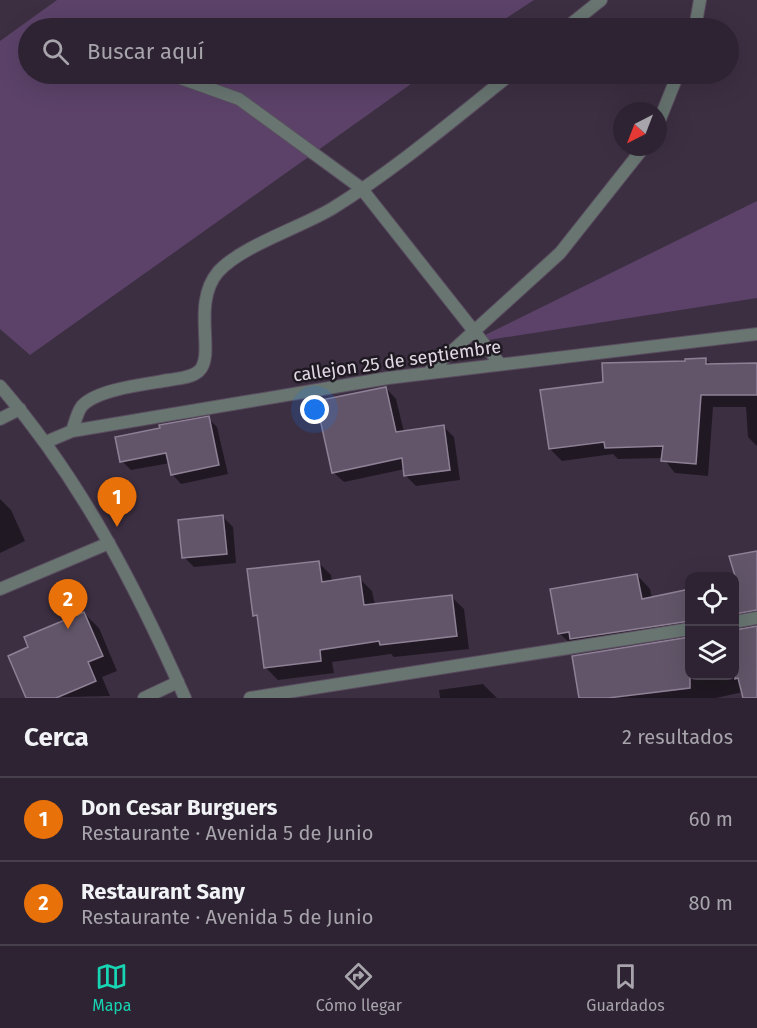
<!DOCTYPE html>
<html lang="es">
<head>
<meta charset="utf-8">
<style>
	body { margin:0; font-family:"Fira Sans",sans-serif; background:#352b3a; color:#f1f3f6 }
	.controls { position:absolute; right:18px; bottom:18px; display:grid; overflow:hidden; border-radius:12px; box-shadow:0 6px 24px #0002 }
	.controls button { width:54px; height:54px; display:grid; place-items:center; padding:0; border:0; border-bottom:2px solid #48404d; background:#2d2332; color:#f1f3f6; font:30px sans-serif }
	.compass { position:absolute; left:613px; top:102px; width:54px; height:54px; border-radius:50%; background:#2d2332; box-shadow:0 6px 24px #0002; rotate:222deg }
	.you { position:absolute; left:315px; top:410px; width:21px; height:21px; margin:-15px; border:4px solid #fff; border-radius:50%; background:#1a73e8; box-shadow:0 0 0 9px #1a73e833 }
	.badge { display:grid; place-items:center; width:39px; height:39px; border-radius:50%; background:#17d5b3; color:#fff; font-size:20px; font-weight:700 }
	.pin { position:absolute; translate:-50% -50px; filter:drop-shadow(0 2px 3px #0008) }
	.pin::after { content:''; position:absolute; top:32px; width:21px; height:18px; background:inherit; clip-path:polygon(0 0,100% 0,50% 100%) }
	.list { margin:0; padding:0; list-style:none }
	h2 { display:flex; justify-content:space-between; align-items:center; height:78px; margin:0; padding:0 24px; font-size:26px }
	h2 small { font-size:20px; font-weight:400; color:#a7a4ac }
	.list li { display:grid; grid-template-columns:39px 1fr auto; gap:18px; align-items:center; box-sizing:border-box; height:84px; padding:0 24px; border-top:2px solid #48404d }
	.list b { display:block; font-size:22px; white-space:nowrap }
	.list p { margin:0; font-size:20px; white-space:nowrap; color:#a7a4ac }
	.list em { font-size:20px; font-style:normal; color:#a7a4ac }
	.icon { flex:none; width:33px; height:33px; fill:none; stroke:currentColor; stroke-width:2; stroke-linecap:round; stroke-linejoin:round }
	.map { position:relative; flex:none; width:757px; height:698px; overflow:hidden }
	.search { position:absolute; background:#2d2332; box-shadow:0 6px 24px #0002; left:18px; right:18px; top:18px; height:66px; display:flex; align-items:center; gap:15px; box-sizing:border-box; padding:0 21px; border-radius:33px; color:#a7a4ac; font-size:22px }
	.sheet { height:246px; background:#2d2332 }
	nav { display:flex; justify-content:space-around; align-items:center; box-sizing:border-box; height:84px; border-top:2px solid #48404d; background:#2d2332; font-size:16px; color:#a7a4ac }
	nav a { display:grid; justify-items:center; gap:3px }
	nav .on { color:#17d5b3 }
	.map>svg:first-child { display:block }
	.green { fill:#5c4269 }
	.shadow { fill:#0007 }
	.building { fill:#625569; stroke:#8e8096; stroke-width:1.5 }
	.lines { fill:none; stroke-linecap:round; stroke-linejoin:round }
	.minor-casing { stroke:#5a4d5f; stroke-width:14 }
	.tertiary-casing { stroke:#5a4d5f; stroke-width:14 }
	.minor { stroke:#687571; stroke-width:12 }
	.tertiary { stroke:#687571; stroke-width:12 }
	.labels { text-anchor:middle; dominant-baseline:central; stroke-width:5; stroke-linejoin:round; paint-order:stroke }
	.street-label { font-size:18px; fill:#e0d8e4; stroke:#1f1a22 }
</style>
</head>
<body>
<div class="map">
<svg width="757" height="698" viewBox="0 0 757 698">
	<rect width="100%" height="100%" fill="#3c2f42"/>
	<path class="green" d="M57,0H534L491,28H28V74H425L30,355L0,329V41Z
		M757,201V298L469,343Z"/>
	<path class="shadow" d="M705,359L712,365H757V446L748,437L746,407H713L708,476L675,473L663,458L618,459L613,454L562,461L550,449L604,383Z
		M386,388L396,399L404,432L444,427L454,437L460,480L416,486L406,476L405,469L344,482L333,472Z
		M208,418L217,427L228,474L181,484L172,474L170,463L131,470L122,461Z
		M0,499L11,510L25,541L0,553Z
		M223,517L233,527L236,563L194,567L184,557Z
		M757,553V698H744L743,692L716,698H577L690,676H734V576L731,557Z
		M318,562L331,575L332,582L359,578L372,591L375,605L451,596L464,609L469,649L394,657L391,654L332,662L334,673L278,680L265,667L259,620L255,615Z
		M637,575L650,589L652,598L690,590V636L585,652L578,645L573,646L559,633Z
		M84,613L99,628L117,671L102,677L110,696L28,698L10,656L30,648Z
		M483,684L497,698H440L439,690Z"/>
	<path class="building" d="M706,358V364L757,363V395H701L696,464L661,461L663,446L605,448L604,442L549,449L540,390L603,382L602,363L685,361V359Z
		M386,387L396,432L444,425L450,470L404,476L402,458L332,473L316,401Z
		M209,416L219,465L171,475L166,453L120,462L115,437L160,428L159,425Z
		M223,515L227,554L182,558L178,520Z
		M757,551V610L735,614V576L729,556Z
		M319,561L322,582L360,576L364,605L452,595L457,636L380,645L379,641L320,650L321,661L264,668L257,615L253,616L247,569Z
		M637,574L642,599L690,589V621L570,639L569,632L558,634L550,589Z
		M84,612L103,656L88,662L96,681L56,698H26L8,656L28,647L24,637Z
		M757,626V698H743L738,678L735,679V630Z
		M690,637V688L608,698H579L572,656Z"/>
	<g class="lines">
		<defs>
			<path id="minor" d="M566,28L601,0
				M695,28L700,0
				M169,74L239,99L361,188L500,364
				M658,124L678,74
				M428,373L560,253L644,147
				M0,419L20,409
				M72,431C75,423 77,412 82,406C97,389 147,384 169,380C179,378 191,378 199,371C216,355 191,304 218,272C241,246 302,227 333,208C396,169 453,120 511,74
				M46,442L72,431L388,378L757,334
				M0,589L109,543
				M734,622L757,618
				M144,698L178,682
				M250,698L690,629"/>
			<path id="tertiary" d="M0,386C80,478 136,587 185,698"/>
		</defs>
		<use href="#minor" class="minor-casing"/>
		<use href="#tertiary" class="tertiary-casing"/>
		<use href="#minor" class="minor"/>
		<use href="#tertiary" class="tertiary"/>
	</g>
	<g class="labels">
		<g class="street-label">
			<text transform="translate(397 361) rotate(-8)">callejon 25 de septiembre</text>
		</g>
	</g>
</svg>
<div class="controls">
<button><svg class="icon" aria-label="locate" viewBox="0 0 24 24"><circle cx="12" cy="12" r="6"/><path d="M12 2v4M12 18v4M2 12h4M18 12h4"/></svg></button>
<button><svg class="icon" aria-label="layers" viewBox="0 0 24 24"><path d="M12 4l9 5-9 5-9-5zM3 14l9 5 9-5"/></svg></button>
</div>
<svg class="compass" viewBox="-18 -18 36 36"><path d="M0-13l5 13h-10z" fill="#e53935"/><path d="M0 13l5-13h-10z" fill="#a7a4ac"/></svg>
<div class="you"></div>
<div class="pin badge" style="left:117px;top:527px;background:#e8710a">1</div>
<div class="pin badge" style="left:68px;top:629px;background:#e8710a">2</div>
<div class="search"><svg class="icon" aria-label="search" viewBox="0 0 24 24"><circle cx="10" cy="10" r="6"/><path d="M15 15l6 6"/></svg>Buscar aquí</div>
</div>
<section class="sheet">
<h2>Cerca<small>2 resultados</small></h2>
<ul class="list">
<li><span class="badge" style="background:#e8710a">1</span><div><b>Don Cesar Burguers</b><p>Restaurante · Avenida 5 de Junio</p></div><em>60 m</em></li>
<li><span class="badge" style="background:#e8710a">2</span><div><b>Restaurant Sany</b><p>Restaurante · Avenida 5 de Junio</p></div><em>80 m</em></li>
</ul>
</section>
<nav>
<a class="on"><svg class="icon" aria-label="map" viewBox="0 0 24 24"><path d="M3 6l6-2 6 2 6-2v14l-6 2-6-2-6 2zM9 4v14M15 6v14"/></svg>Mapa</a>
<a><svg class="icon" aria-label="directions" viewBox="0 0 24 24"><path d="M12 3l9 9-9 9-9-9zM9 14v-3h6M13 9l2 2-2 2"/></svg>Cómo llegar</a>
<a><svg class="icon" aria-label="saved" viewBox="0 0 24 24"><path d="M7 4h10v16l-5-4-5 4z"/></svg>Guardados</a>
</nav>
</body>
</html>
